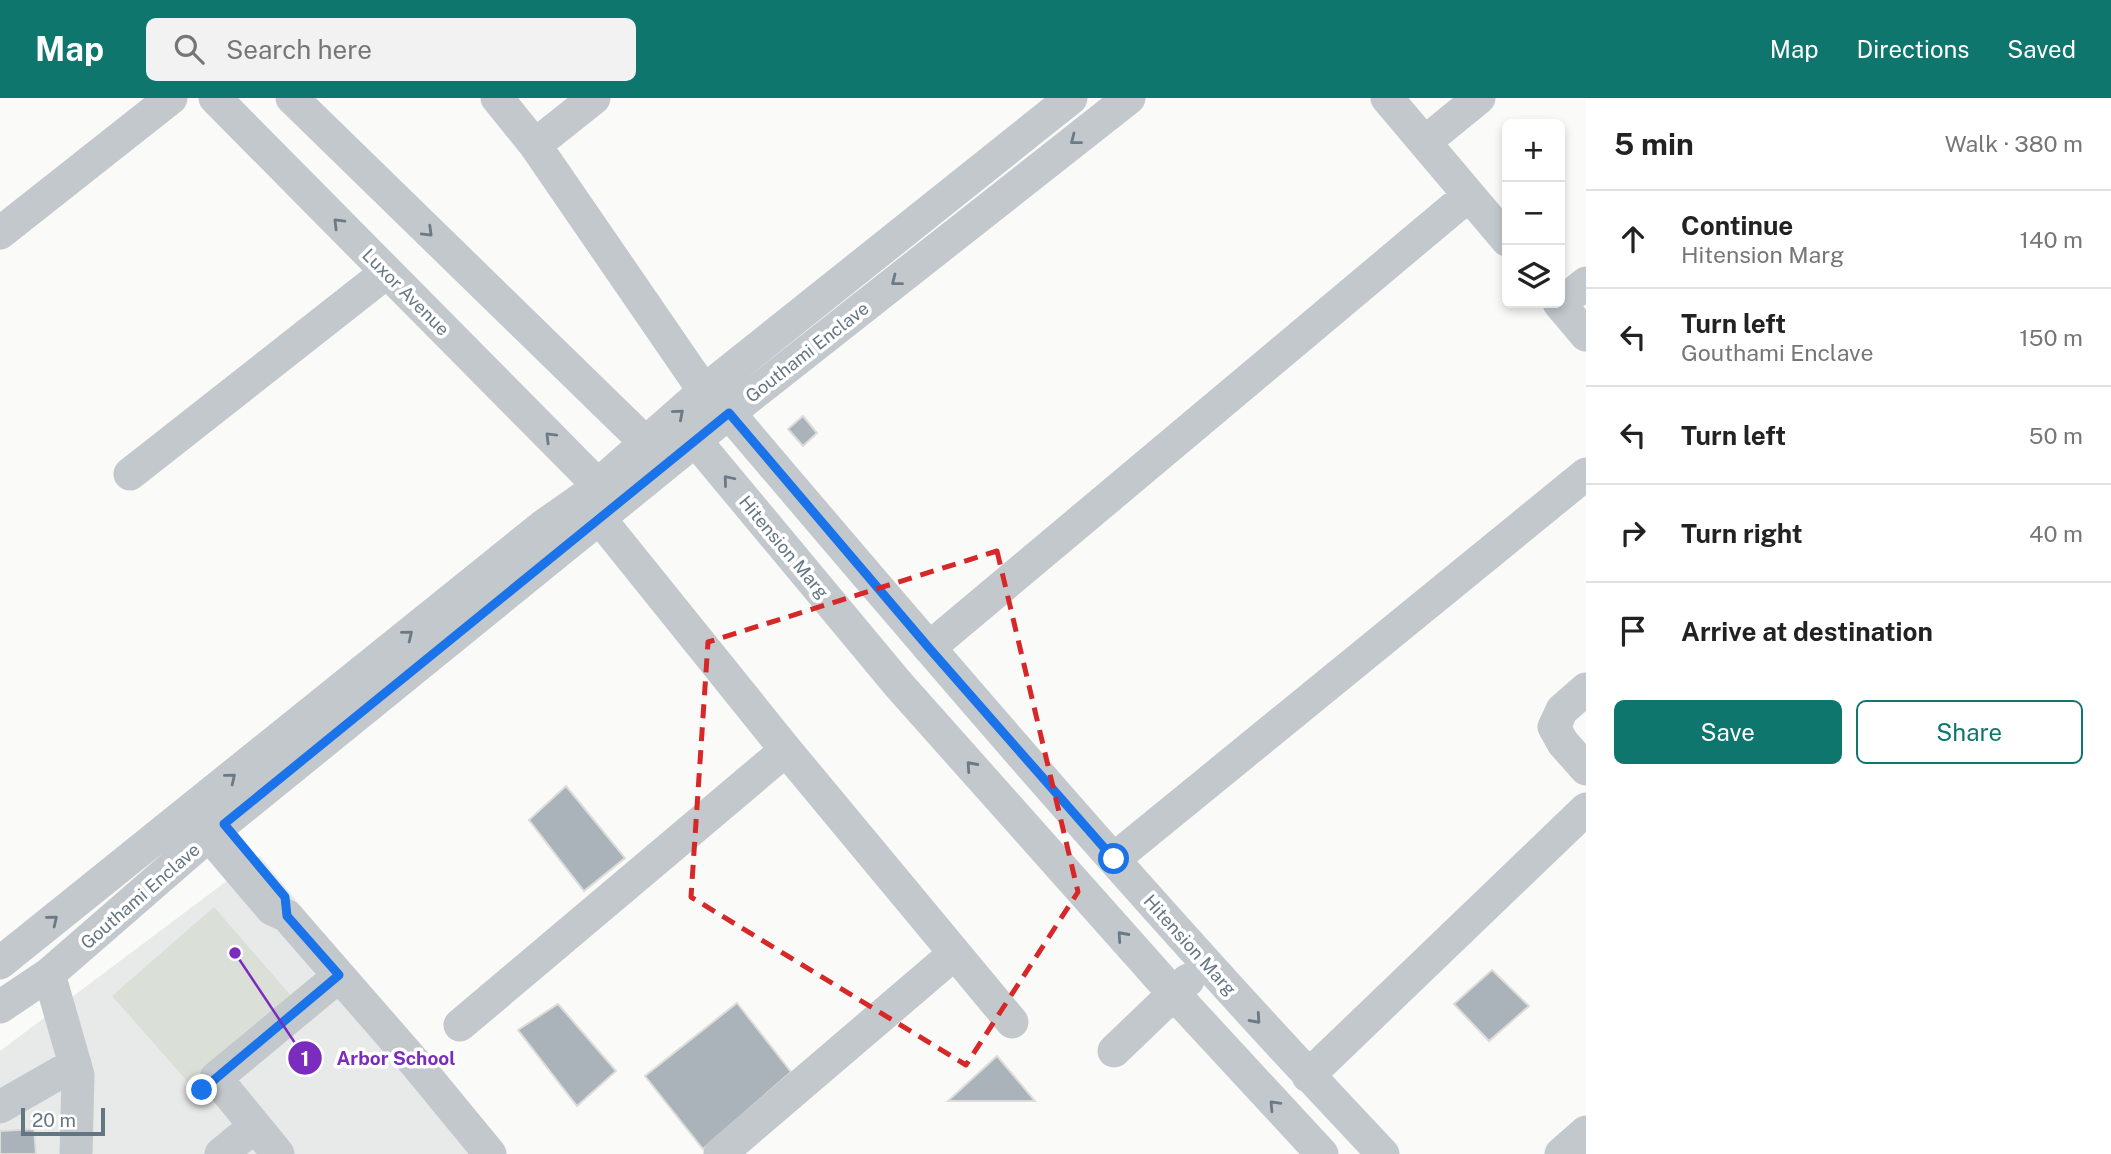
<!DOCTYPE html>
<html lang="en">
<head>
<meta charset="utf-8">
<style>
	body { margin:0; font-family:"Public Sans",sans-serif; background:#f2f2f2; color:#222 }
	.controls { position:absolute; right:21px; top:21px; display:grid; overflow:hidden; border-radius:10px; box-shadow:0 4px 10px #0003 }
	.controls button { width:63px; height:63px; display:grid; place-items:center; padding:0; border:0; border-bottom:2px solid #e0e0e0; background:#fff; color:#222; font:35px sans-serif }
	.scale { position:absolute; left:21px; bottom:18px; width:84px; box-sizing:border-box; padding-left:7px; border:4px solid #657683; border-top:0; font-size:19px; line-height:24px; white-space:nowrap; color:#657683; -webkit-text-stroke:5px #fff; paint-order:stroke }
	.stop { position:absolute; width:21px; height:21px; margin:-16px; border:5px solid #1a73e8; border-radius:50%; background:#fff }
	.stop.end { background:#1a73e8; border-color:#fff; box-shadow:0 2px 7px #0008 }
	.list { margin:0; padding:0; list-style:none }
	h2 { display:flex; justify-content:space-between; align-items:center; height:91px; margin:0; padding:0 28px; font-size:30px }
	h2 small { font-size:23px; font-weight:400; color:#767676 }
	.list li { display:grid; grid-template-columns:46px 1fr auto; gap:21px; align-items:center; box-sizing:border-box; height:98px; padding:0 28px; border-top:2px solid #e0e0e0 }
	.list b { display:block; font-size:26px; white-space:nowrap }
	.list p { margin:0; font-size:23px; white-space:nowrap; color:#767676 }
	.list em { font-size:23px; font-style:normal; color:#767676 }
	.actions { display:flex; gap:14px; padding:21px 28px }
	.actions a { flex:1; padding:16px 0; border:2px solid #0f766e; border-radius:10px; text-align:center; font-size:24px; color:#0f766e }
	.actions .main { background:#0f766e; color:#fff }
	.icon { flex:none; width:38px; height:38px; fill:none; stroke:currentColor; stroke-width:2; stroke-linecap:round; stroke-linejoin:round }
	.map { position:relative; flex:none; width:1586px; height:1056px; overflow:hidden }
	header { display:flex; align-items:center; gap:42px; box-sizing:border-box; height:98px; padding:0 35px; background:#0f766e; color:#fff }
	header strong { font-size:33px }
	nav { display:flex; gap:38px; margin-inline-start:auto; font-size:24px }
	.search { width:490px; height:63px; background:#f2f2f2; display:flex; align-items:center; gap:18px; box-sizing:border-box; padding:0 24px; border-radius:10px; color:#767676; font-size:26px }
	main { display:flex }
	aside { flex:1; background:#fff }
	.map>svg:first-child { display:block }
	.built { fill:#e8e9e9 }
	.garden { fill:#dadfd7 }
	.building { fill:#aab3b9; stroke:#dcdcda; stroke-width:2 }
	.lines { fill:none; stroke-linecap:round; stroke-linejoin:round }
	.minor { stroke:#c3c8cc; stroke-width:33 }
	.oneway { stroke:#6a7a87 }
	.route { stroke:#1a73e8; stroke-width:9 }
	.marked { fill:none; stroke:#d62828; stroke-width:5; stroke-dasharray:14 9; stroke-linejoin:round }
	.labels { text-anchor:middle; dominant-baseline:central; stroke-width:7; stroke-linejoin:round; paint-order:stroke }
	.street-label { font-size:18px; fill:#657683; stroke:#fff }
	.leader { fill:none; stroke:#7b2cbf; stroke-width:2.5 }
	.callout-dot { fill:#7b2cbf; stroke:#fff; stroke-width:2.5 }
	.mark-label { font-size:21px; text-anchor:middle; font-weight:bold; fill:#fff }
	.callout-label { font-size:19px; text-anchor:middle; font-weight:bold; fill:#7b2cbf; stroke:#fff; stroke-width:7; stroke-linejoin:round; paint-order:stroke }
</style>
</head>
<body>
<header>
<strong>Map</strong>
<div class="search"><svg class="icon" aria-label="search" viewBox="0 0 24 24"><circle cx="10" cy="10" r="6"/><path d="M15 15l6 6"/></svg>Search here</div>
<nav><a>Map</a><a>Directions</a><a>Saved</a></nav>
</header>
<main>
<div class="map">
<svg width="1586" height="1056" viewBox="0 0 1586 1056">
	<rect width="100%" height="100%" fill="#fafaf8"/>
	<path class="built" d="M260,758L502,1056H0V953Z"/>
	<path class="garden" d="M214,809L299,907L196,993L112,898Z"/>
	<path class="building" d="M803,318L817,335L803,348L788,331Z
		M566,688L625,760L584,793L529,722Z
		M1492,872L1529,908L1489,943L1454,906Z
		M737,905L791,974L703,1051L645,978Z
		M558,906L616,973L577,1008L518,932Z
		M997,958L1035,1003H948Z
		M34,1031L36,1056H0V1033Z"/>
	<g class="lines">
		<path class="minor" d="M215,0L598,387
			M292,0L646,345
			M497,0L535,47L704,293
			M1387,0L1507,142
			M1425,44L1479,0
			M535,47L594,0
			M0,135L171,0
			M1559,205L1586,237
			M1560,206L1586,185
			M729,315C942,566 1156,817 1383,1056
			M695,342L898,586L1174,896L1322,1056
			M130,376L387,174
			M600,421L786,652L1012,924
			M929,550L1469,97
			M1586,591L1562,612L1554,629L1563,645L1586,671
			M209,737L272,811L287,818L416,966L490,1056
			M1114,761L1586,376
			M0,865L543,428L583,400L704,293L1071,0
			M49,876L78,977L76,1056
			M0,909L49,876L209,737L729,315L1129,0
			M460,927L786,652
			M1114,953L1188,882
			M1308,978L1586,711
			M0,1009L75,966
			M221,1056L255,1028
			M278,1056L216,980L339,878
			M720,1056L954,856
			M1561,1056L1586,1034"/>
	</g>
	<defs><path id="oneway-chevron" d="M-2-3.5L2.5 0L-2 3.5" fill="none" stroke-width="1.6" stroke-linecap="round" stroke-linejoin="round" transform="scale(1.75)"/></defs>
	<g class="oneway">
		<use href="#oneway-chevron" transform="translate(1075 42) rotate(142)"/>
		<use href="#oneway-chevron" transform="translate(338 125) rotate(-135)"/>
		<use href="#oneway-chevron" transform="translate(428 134) rotate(44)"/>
		<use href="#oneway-chevron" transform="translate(896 183) rotate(142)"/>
		<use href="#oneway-chevron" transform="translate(679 316) rotate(-41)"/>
		<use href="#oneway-chevron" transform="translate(550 339) rotate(-135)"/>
		<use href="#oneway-chevron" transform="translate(728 382) rotate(-130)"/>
		<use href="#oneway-chevron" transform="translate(408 537) rotate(-39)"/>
		<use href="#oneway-chevron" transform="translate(971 668) rotate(-132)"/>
		<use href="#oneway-chevron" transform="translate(231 680) rotate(-39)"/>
		<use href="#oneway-chevron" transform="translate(53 822) rotate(-39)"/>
		<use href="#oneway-chevron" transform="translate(1122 838) rotate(-132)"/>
		<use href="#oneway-chevron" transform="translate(1256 921) rotate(48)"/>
		<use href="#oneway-chevron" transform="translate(1274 1007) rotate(-133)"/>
	</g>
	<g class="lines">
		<path class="route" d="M202,992L339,877L287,818L285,799L224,726L729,315L929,550L1114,761"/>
	</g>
	<path class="marked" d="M997,453L1078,794L966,967L691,799L708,544Z"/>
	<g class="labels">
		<g class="street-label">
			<text transform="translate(406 194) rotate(45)">Luxor Avenue</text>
			<text transform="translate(807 254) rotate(-38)">Gouthami Enclave</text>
			<text transform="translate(784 449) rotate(50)">Hitension Marg</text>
			<text transform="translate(140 798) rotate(-41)">Gouthami Enclave</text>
			<text transform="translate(1190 847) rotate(48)">Hitension Marg</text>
		</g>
	</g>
	<path class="leader" d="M235 855L305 960"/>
	<g class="callout-dot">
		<circle cx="235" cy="855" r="7"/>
		<circle cx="305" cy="960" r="18"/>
	</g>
	<g class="mark-label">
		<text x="305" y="968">1</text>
	</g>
	<g class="callout-label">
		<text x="396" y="967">Arbor School</text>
	</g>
</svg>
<div class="controls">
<button>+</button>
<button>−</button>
<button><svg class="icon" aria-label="layers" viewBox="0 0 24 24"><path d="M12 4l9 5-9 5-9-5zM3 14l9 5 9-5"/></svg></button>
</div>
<div class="scale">20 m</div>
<div class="stop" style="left:1114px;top:761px"></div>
<div class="stop end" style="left:202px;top:992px"></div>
</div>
<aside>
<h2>5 min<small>Walk · 380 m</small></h2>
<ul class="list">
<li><svg class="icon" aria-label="ahead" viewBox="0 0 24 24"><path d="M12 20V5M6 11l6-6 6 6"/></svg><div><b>Continue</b><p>Hitension Marg</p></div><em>140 m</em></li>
<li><svg class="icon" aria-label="left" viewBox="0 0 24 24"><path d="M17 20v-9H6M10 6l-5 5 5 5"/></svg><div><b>Turn left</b><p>Gouthami Enclave</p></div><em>150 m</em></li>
<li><svg class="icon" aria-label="left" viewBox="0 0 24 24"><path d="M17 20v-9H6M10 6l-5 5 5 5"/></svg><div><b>Turn left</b></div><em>50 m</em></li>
<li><svg class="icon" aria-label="right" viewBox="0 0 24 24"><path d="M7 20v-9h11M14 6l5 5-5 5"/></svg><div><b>Turn right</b></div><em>40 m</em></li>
<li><svg class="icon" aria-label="arrive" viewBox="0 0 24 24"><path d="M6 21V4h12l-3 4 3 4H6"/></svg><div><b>Arrive at destination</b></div></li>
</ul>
<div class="actions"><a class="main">Save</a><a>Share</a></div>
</aside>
</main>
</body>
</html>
